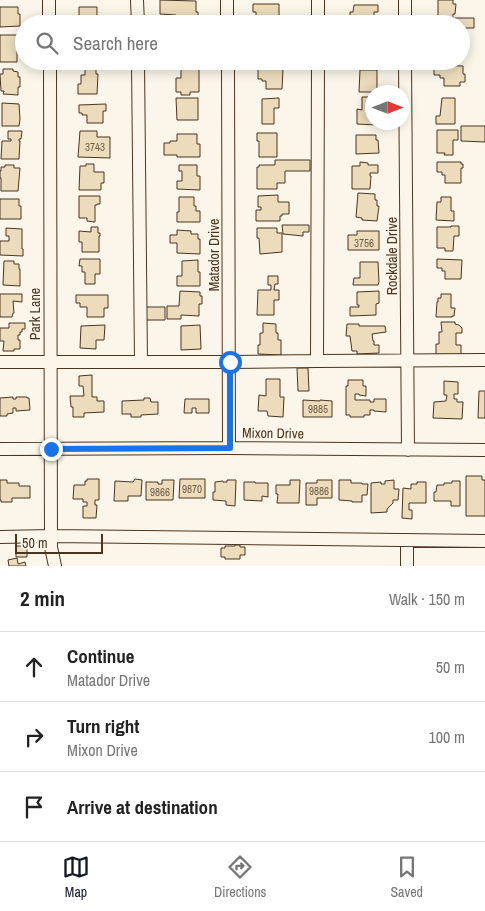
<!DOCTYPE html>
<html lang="en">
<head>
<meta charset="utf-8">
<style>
	body { margin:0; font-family:"Archivo Narrow",sans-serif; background:#f6f6f6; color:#222 }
	.compass { position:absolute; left:365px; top:85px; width:45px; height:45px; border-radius:50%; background:#fff; box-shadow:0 2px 12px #0003; rotate:90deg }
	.scale { position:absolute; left:15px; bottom:12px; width:88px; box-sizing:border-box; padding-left:5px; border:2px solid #4a3520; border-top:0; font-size:14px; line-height:18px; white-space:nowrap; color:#4a3520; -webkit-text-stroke:4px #fbf6e9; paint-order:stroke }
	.stop { position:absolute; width:15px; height:15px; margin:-11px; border:4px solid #1a73e8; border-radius:50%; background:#fff }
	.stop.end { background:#1a73e8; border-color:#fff; box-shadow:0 1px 5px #0008 }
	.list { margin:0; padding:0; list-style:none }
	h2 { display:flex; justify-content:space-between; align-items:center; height:65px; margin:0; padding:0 20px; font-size:21px }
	h2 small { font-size:16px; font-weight:400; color:#767676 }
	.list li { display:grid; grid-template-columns:32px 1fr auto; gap:15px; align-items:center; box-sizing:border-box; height:70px; padding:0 20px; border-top:1px solid #e0e0e0 }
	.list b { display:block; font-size:19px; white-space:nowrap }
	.list p { margin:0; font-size:16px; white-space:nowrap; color:#767676 }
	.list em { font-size:16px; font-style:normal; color:#767676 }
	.icon { flex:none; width:28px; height:28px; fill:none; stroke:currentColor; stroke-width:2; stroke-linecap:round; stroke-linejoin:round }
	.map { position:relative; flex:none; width:485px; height:566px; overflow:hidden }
	.search { position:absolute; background:#fff; box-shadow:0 2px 12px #0003; left:15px; right:15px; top:15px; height:55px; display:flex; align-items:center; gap:12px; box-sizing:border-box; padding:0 18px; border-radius:28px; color:#767676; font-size:19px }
	.sheet { height:275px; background:#fff }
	nav { display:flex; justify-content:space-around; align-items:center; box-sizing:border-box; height:70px; border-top:1px solid #e0e0e0; background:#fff; font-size:14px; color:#767676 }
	nav a { display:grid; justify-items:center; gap:2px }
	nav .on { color:#111827 }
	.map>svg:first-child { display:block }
	.building { fill:#ecdcbc; stroke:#4a3520 }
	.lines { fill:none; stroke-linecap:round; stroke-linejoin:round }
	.minor-casing { stroke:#4a3520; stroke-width:14 }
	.minor { stroke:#fbf6e9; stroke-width:12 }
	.route { stroke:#1a73e8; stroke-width:6 }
	.labels { text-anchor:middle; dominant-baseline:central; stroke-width:4; stroke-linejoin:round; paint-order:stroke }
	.number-label { font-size:11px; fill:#725f47 }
	.street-label { font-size:14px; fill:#4a3520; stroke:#fbf6e9 }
</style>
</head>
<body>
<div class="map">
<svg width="485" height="566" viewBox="0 0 485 566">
	<rect width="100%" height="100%" fill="#fbf6e9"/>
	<path class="building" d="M160,0L196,1V12H198V24H176V15L160,14Z
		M438,0H453V4H456L455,14H453V18H474V28H461V24H438Z
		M253,4H279V24H264V20H256V12H253Z
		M354,5H378V12H374V21H371V24H355V17H350V12H353Z
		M0,7H18V14H20V26L0,27Z
		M79,7H97V24H79Z
		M0,35H20L21,42L20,51H17V62H0Z
		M434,65L463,66V74H465V82H460V86H444V78H440V75H434Z
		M181,67H199V92H190V95H181V92H176V78H181Z
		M85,68H96V74H98L97,94H78V84H81V75H85Z
		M3,69H13V71L18,72V77H20V87H18V95L3,94L4,91H1L0,74H3Z
		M258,69H283L282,89H266V81H262V79H258Z
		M360,70H377V92H359Z
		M362,97H372V122H377V125L357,124V109L362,110Z
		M176,98H198V120H177Z
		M279,98V108H274V124H262V99Z
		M442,98H455V124H436V116H440Z
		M2,103L19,104L20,119L19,126H2Z
		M106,104V111H103V123H87V115H82V113H79V105Z
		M461,126H485V142L461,141Z
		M437,130H458V140H453V155H444L445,153H437Z
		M8,131H22L21,139H19V141H20L19,159H1L2,141H11V139H8Z
		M80,131H97V137H110V158L78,157Z
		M257,133H277V157H259V141H257Z
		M177,134H197V144H200V157H177V155H164V143H170V141H177Z
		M356,135H376V140H378L379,153L356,154Z
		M275,160H310V171H285V183H277V189H257V167H259V165H275Z
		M360,162L368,163V165H378V173H370V176H371L370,189H352V166H360Z
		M437,162H461V164H463V168H461V183H445V175H442V172H437Z
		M86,164H94V172H104V183H101V190H79L80,166H86Z
		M5,165H14V168H20L18,191H1V178H0V171H1V167H5Z
		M179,165H197V176H200V190L177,189V181H182V171H179Z
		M358,193L375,194V200H377V206H379L377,221L362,220V218L356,217Z
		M278,195V202H289V214H282V216H280V221H256V210H261V207H258V196Z
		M79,196H100V204H97V205H95V222L87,221V218H79Z
		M179,197H194V206H196V211H200V222H177V212H179Z
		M441,197H451V211H454V221L436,220L437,202H441Z
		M0,199H19V206H21V219H0Z
		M282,225H309V232H303V236L283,234Z
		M451,226H459V236H454L453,251H445V248H437V227H451Z
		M91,227H98V233H100V236H99V252H82V242H79V231L91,232Z
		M6,228L22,229V249H23V256L0,255V241H9V236H6Z
		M257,228H277V233H282V252L260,254L259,238H257Z
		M177,230L191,231V234H198V239H200V254L177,253V243H170V235H177Z
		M357,231H379V250H348V235H357Z
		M80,259H100V274H95V284H85V272H82V266H79Z
		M437,259L462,260L461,279H445V271H442V268H437Z
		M198,260V272H200V286H177V276H182V261Z
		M4,261H14V264H19V269H20V286L3,285Z
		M360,262H378L379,282L378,285H353L354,278H360Z
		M268,276H278V284H275L274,290H279V300H274V315H257L258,290H271V285H268Z
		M180,291L200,292V296H202V304H199V316L181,315V319H167V306H179Z
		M379,291V303L376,304V315L350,316V307H359V305H357V292Z
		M0,294H22V302L13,301L14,313H13L12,317H0Z
		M441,294H451V308H455L454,316H452V317H436L437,302H438V298H441Z
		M76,295H108V308H104V317H87V307H80V303H76Z
		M146,307H165V320H146Z
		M441,322H455V324L459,325L462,328V333H456V345H461V355H436V344H439V332H442Z
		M9,323H25V329H22V332H20V335H18V340H20V349H14V351H3L4,341H0V328H9Z
		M263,323L276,324V333H278V340H281V355L258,354V345H260V333H263Z
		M347,324H359V326H385L386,332L372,334L373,341H374V345H379V353L357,354V351H352L350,336H346Z
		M105,325L104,340H96V349L80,348L81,326Z
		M200,325L201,349L181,350V326Z
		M297,368H308L309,391H298Z
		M92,375V397H97V401H104V412L84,413V417H73V407H71L70,396H84L83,386H79V376Z
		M266,379H280V397H284L283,417L268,416L267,411H258L259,395L266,396Z
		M348,380H363V386H366V396L359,395V394H355V400H370V402H374V399H386V412L374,411V410H370V415H364V417H350V415H346V386H348Z
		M444,381L458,382V394H454V399H457V402H463L462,419L433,418L434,402L446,401L447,395H444Z
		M479,391H485V418H478Z
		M13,397V399H16V397H27V398H29L30,410L16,411V408H13V413L7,414V416H0V398Z
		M144,398H150L151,402H158V414L141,415V417H131V414H122V401L144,400Z
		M185,399H209V413H196V408H192V413H184Z
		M303,400L320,401V400L332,401V417H303Z
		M466,476H482V480H485V516H466Z
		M87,479H99V500H95V505H97L96,518H83V506H87V502H83V499H73L74,485H85V481H87Z
		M135,479L142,480L141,496H128V501H114L115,481L133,482Z
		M180,479H205V498H179Z
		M0,480H7V483H19V486H30V498H12V502H1V500H0Z
		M162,480H174L173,500H146V482H158V484H162Z
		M227,480H236L235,506L226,505V501L213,500V492H215V482L223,481V482H227Z
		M290,480H300L299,503H277L278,494H276V485H290Z
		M317,480H332V498H317V505H306V483H317Z
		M339,480H351V483H362V484H368L367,495H362V502H352V501L339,500Z
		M394,480V489H399L398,500H393V503L387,509V512L371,513V483L381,482V484H385V481Z
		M452,481H460V506H451V501H434V492H436L437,485H444V483H452Z
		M244,482H255V483H268V497L262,496V501L244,500Z
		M417,482H426V503H409V510H412V519L402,518L403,488L411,489V484H417Z
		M235,545H240V547H245V555H240V559H225V557H221V548H225V546H235Z
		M16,546H27V557H16Z
		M17,558L18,564L25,562L26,566H9L8,560Z"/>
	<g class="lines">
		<defs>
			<path id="minor" d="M49,0V24
				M137,0L138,24
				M227,0V24
				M405,0V24
				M318,24V0
				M50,61L51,547L55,566
				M138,61L141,362
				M228,61L229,448
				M405,61L408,450
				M317,361L318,61
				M0,362H229L317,361L485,360
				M0,449L229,448L485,450
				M0,537L51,536L485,541
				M407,540V566"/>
		</defs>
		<use href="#minor" class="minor-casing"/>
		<use href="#minor" class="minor"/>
	</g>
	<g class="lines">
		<path class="route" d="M51,449L230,448V362"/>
	</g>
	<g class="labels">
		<g class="number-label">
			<text x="95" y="147">3743</text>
			<text x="364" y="243">3756</text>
			<text x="318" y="409">9885</text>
			<text x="192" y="489">9870</text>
			<text x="319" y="491">9886</text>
			<text x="160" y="492">9866</text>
		</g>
		<g class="street-label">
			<text transform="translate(214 255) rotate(-90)">Matador Drive</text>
			<text transform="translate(392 256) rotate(-90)">Rockdale Drive</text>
			<text transform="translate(35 314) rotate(-90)">Park Lane</text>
			<text transform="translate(273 433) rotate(1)">Mixon Drive</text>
		</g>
	</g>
</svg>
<svg class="compass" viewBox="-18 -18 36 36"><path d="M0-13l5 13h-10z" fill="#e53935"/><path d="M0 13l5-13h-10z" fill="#767676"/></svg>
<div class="scale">50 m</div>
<div class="stop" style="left:230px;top:362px"></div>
<div class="stop end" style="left:51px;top:449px"></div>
<div class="search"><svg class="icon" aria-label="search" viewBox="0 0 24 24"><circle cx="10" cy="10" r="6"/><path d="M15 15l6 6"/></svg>Search here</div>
</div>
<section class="sheet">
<h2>2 min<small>Walk · 150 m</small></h2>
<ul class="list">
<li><svg class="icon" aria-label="ahead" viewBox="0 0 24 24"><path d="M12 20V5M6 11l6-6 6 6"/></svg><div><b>Continue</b><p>Matador Drive</p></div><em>50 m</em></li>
<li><svg class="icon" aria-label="right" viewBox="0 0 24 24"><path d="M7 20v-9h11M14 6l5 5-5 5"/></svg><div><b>Turn right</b><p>Mixon Drive</p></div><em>100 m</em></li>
<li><svg class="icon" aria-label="arrive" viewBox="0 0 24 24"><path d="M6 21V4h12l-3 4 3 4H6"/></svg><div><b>Arrive at destination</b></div></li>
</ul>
</section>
<nav>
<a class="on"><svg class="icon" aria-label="map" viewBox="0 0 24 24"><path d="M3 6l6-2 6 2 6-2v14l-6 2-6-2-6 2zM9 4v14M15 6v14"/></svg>Map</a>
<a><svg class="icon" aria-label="directions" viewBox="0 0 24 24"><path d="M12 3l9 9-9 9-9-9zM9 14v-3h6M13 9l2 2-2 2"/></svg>Directions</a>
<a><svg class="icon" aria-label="saved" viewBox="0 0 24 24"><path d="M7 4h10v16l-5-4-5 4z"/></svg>Saved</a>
</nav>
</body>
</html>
